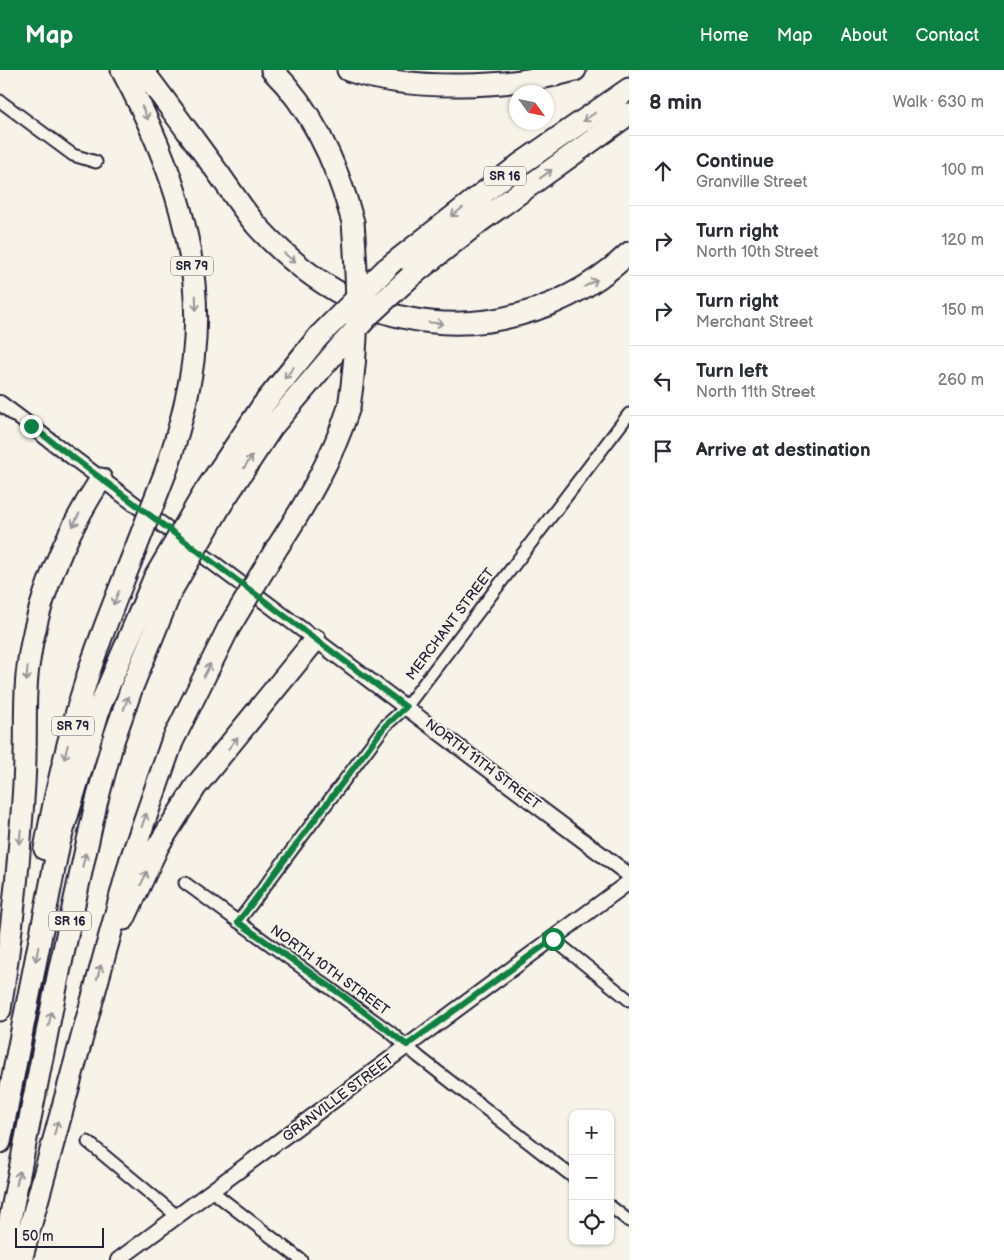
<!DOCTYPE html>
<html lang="en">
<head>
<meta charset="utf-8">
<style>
	body { margin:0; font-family:"Balsamiq Sans",sans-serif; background:#f2f2f3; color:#2b2b33 }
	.controls { position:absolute; right:15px; bottom:15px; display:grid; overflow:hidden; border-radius:10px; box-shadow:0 1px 4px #0004 }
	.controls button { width:45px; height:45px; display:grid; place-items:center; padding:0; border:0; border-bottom:1px solid #e1e1e2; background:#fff; color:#2b2b33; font:25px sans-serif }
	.compass { position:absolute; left:509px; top:15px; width:45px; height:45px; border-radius:50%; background:#fff; box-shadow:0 1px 4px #0004; rotate:123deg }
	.scale { position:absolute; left:15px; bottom:12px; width:89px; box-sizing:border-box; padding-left:5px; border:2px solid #22223b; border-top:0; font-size:14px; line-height:18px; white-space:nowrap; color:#22223b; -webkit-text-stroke:4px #f7f3e8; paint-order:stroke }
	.stop { position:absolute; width:15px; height:15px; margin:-11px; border:4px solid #0b8043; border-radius:50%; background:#fff }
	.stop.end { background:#0b8043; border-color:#fff; box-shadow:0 1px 5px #0008 }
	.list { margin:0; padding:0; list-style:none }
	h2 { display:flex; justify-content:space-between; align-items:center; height:65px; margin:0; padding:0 20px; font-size:21px }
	h2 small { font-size:16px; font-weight:400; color:#7c7c81 }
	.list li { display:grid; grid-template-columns:32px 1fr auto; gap:15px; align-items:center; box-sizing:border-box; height:70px; padding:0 20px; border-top:1px solid #e1e1e2 }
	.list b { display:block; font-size:19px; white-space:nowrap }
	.list p { margin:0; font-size:16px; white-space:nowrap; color:#7c7c81 }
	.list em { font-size:16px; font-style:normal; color:#7c7c81 }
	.icon { flex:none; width:28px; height:28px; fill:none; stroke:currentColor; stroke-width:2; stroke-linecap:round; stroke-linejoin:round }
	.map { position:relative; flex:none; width:629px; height:1190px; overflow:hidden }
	header { display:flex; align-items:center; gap:30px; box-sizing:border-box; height:70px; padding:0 25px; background:#0b8043; color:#fff }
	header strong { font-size:24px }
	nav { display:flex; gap:28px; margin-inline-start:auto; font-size:18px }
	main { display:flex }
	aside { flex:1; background:#fff }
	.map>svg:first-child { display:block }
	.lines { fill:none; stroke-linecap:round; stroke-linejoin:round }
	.minor-casing { stroke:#22223b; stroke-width:15 }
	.tertiary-casing { stroke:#22223b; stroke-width:18 }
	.motorway-casing { stroke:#22223b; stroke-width:25 }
	.minor { stroke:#f7f3e8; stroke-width:11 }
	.tertiary { stroke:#f7f3e8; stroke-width:14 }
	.motorway { stroke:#f7f3e8; stroke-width:21 }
	.motorway-bridge-casing { stroke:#22223b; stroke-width:25; stroke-linecap:butt }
	.motorway-bridge { stroke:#f7f3e8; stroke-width:21 }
	.oneway { stroke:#97959a }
	.route { stroke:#0b8043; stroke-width:6 }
	.labels { text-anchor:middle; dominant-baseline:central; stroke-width:4; stroke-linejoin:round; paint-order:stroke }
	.shield { fill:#f7f3e8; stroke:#62616f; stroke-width:1 }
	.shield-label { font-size:12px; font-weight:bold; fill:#22223b }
	.street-label { font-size:14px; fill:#22223b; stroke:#f7f3e8 }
</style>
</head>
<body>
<header>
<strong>Map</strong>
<nav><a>Home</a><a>Map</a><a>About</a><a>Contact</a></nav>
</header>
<main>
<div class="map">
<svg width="629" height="1190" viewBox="0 0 629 1190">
	<rect width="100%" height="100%" fill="#f7f3e8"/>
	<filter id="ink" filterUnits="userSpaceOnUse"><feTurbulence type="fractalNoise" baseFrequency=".02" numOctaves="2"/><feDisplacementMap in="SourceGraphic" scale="10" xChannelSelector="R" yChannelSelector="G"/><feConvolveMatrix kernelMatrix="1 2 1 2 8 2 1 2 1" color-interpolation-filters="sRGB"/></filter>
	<g filter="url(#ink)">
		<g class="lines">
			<defs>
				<path id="minor" d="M0,31L73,85L96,92
					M185,813L389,961L419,987L573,1107
					M238,852L385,656L406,637L629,344
					M553,869L629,930
					M88,1072L177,1146
					M213,1122L301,1190
					M610,1136L629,1151"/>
				<path id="tertiary" d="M0,333L629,805
					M118,1190L629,812"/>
				<path id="motorway" d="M122,0C170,89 206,188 193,291C188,328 178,365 166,401
					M142,0C168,34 193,69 219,104C231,121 243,140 257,156C318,223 395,263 488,251C541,243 590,220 629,183
					M272,0C313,40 338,98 353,152
					M348,0C410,22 512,18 575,0
					M386,199L519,95L629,19
					M410,207L479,152L629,44
					M204,423L263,335L319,266
					M222,433L272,357L338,279
					M275,481C305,435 332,390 349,337
					M45,779C56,721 69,664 87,608C100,566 118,524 134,483
					M124,849L158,776L196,716L315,570
					M0,940C9,879 17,818 21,756C23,732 25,708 25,684C26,655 24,626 28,597C36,531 65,464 101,409
					M0,1072L59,773L100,636L154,509
					M2,1190L59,902L96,734L113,671L132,617L171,521
					M21,1190L130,792L172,672L228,559"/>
			</defs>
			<use href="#minor" class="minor-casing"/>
			<use href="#tertiary" class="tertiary-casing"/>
			<use href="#motorway" class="motorway-casing"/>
			<use href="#minor" class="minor"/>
			<use href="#tertiary" class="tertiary"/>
			<use href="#motorway" class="motorway"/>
			<defs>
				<path id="motorway-bridge" d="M319,266L386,199
					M338,279L371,243L410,207
					M349,337C359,275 358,215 353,152
					M134,483L166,401
					M154,509L204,423
					M171,521L222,433
					M228,559L275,481"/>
			</defs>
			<use href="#motorway-bridge" class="motorway-bridge-casing"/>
			<use href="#motorway-bridge" class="motorway-bridge"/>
		</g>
		<defs><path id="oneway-shaft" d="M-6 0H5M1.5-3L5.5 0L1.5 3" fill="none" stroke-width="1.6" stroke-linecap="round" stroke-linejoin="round" transform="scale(1.25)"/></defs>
		<g class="oneway">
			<use href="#oneway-shaft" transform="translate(145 43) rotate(65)"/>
			<use href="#oneway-shaft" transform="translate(589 47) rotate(145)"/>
			<use href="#oneway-shaft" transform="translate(546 104) rotate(-36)"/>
			<use href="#oneway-shaft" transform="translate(457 142) rotate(143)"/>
			<use href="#oneway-shaft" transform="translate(290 188) rotate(40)"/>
			<use href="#oneway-shaft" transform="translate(591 213) rotate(-29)"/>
			<use href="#oneway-shaft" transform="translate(196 233) rotate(88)"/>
			<use href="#oneway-shaft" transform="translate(436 253) rotate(3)"/>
			<use href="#oneway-shaft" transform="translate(289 303) rotate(129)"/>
			<use href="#oneway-shaft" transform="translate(248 392) rotate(-56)"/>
			<use href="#oneway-shaft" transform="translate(76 450) rotate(117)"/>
			<use href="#oneway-shaft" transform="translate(116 528) rotate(111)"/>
			<use href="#oneway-shaft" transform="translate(207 600) rotate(-63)"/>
			<use href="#oneway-shaft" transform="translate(27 604) rotate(94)"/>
			<use href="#oneway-shaft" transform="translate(126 633) rotate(-71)"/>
			<use href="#oneway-shaft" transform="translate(233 673) rotate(-51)"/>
			<use href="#oneway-shaft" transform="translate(66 682) rotate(104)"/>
			<use href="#oneway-shaft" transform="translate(144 750) rotate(-71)"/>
			<use href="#oneway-shaft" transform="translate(20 767) rotate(96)"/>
			<use href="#oneway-shaft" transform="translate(84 790) rotate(-77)"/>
			<use href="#oneway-shaft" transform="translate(144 808) rotate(-66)"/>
			<use href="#oneway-shaft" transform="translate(37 884) rotate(101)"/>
			<use href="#oneway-shaft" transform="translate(99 902) rotate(-74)"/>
			<use href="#oneway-shaft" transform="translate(50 949) rotate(-79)"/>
			<use href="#oneway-shaft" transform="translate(56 1058) rotate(-75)"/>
			<use href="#oneway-shaft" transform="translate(18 1108) rotate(-79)"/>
		</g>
	</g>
	<g class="lines" filter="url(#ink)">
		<path class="route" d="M31,356L406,637L385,656L238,852L342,925L407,975L553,869"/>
	</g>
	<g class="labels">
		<g class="shield">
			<rect x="484" y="96.5" width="42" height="19" rx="4"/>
			<rect x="171" y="186.5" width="42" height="19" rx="4"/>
			<rect x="52" y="646.5" width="42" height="19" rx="4"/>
			<rect x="49" y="841.5" width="42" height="19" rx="4"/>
		</g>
		<g class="shield-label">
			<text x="505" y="106">SR 16</text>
			<text x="192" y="196">SR 79</text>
			<text x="73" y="656">SR 79</text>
			<text x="70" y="851">SR 16</text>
		</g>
		<g class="street-label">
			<text transform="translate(450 554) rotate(-53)">MERCHANT STREET</text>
			<text transform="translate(483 694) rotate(37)">NORTH 11TH STREET</text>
			<text transform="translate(330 900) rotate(36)">NORTH 10TH STREET</text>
			<text transform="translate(338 1028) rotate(-37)">GRANVILLE STREET</text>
		</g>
	</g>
</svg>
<div class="controls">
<button>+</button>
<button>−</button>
<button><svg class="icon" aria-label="locate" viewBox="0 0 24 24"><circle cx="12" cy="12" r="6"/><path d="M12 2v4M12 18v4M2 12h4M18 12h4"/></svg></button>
</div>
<svg class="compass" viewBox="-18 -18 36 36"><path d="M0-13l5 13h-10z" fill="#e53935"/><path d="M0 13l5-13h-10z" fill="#7c7c81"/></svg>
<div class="scale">50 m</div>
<div class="stop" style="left:553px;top:869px"></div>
<div class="stop end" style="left:31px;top:356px"></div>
</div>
<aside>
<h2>8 min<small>Walk · 630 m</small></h2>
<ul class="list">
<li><svg class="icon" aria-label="ahead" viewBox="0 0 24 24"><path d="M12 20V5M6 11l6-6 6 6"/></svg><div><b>Continue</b><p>Granville Street</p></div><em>100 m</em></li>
<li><svg class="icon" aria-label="right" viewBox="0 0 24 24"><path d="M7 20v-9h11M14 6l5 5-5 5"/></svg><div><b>Turn right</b><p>North 10th Street</p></div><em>120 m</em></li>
<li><svg class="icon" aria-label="right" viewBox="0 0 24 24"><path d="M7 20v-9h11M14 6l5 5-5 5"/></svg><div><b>Turn right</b><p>Merchant Street</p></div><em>150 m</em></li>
<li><svg class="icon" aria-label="left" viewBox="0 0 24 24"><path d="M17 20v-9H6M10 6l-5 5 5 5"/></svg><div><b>Turn left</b><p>North 11th Street</p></div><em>260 m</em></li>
<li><svg class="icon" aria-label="arrive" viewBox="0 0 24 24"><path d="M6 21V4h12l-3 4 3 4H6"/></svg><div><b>Arrive at destination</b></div></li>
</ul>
</aside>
</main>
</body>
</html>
